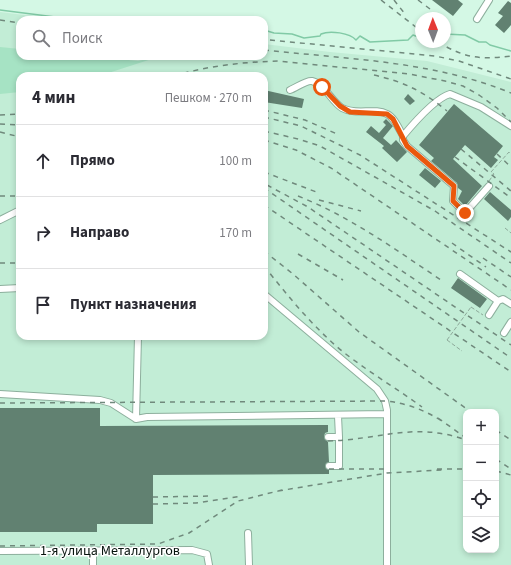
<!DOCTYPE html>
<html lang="ru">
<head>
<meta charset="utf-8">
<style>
	body { margin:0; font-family:"Source Sans 3",sans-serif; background:#f2f2f3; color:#2b2b33 }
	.controls { position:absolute; right:12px; bottom:12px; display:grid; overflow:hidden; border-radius:8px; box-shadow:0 2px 6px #0003 }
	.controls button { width:36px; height:36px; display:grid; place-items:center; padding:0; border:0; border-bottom:1px solid #e1e1e2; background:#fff; color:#2b2b33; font:20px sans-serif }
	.compass { position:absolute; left:415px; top:12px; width:36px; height:36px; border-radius:50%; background:#fff; box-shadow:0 2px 6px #0003; rotate:359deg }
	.stop { position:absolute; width:12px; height:12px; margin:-9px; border:3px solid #ea580c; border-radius:50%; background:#fff }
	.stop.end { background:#ea580c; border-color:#fff; box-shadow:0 1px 4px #0008 }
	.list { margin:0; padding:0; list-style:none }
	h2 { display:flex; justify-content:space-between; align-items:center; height:52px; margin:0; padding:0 16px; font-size:17px }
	h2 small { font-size:13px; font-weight:400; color:#7c7c81 }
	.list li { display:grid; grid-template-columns:26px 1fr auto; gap:12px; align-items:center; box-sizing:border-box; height:72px; padding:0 16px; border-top:1px solid #e1e1e2 }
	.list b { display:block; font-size:15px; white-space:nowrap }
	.list em { font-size:13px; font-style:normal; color:#7c7c81 }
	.icon { flex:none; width:22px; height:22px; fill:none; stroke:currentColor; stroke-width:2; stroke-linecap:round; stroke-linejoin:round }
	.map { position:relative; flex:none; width:511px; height:565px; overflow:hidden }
	.search { position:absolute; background:#fff; box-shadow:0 2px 6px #0003; left:16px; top:16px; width:252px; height:44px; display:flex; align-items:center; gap:10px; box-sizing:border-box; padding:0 14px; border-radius:12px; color:#7c7c81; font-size:15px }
	.panel { position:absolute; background:#fff; box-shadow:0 2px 6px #0003; left:16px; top:72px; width:252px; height:268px; border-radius:12px }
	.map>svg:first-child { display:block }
	.built { fill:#c2edd6; fill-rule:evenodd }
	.green { fill:#a6e3c4 }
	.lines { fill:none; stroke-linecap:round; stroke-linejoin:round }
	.stream { stroke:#81caa6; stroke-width:1.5 }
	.building { fill:#618171 }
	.minor-casing { stroke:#8daf9d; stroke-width:8 }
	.path { stroke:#8da99a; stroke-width:1; stroke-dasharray:4 2; stroke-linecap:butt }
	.minor { stroke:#fff; stroke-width:6 }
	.rail { stroke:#70897c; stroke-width:1.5; stroke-dasharray:5 5; stroke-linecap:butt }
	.path-bridge { stroke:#8da99a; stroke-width:1; stroke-dasharray:4 2; stroke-linecap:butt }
	.route { stroke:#ea580c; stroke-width:5 }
	.labels { text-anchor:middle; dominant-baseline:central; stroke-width:3; stroke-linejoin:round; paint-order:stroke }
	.street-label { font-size:14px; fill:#06130d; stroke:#fff }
</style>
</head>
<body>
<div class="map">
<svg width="511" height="565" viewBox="0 0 511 565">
	<rect width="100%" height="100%" fill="#d4f8e5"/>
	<path class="built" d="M0,12L64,20H20V56H264V44L330,52L427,61L511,82V565H0ZM20,76H264V336H20ZM466,412H496V550H466Z"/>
	<path class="green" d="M0,47L20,49V56H89L138,61L151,58L153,56H161L99,76H20V92L0,94Z"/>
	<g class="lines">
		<path class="stream" d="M0,10L79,20
			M264,30L274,33L292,34L304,38L320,36L321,34C330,30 350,33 356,40L360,36L370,42L408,40L413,35L421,38
			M445,34L465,35L479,42H486L490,45L511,51"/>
	</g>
	<path class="building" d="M432,0H458L463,4L453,16Z
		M508,1L511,3V25L504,33L495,25L503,16L498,13Z
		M264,90L304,99L302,108L264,102Z
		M408,94L415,101L410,105L404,99Z
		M454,104L503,146L494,157L498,160L491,168L465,145L453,159L482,186L465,206L458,199L462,191L458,188L457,183L431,161L434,158L419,145Z
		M386,119L393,126L383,138L391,145L396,140L407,152L397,162L382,148L384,146L366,132L371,126L379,133L386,125L383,122Z
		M425,168L441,181L435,188L419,175Z
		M490,192L511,210V217L508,221L484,199Z
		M458,278L487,299L480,308L451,288Z
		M0,408H100V426L328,425V432L325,433L324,437L328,442L329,462L325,466L329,470V474L153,475V524H97V532H0Z"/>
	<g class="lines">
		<defs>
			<path id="minor" d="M477,19L489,0
				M290,90C296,88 306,80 312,81C325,84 331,101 342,108C357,116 374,107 387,114C394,117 399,129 403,136
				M489,186L465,213L453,201L454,186L407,146L403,140V136C413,124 436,98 450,94L481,107L511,126
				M0,220L20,210
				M460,274L498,301L503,299L511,304
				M0,289L20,288
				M264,294L377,389L385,401L387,410V565
				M489,315L498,301
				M504,333L511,322
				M0,394L100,400L111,403L136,419L147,417L387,414
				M136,419L138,336
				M328,437H339L338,416
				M329,466H339V437
				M248,533L249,565
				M0,551L192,550L207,554L209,565
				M93,551V565"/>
		</defs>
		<use href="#minor" class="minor-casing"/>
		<path class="path" d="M489,181L494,174L491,172L509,152L511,154
			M505,228L511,233
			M471,307L483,315
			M447,340L462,351"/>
		<use href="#minor" class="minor"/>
		<path class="rail" d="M381,0L421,31
			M394,0L405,14
			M418,0L430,9
			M0,20L20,23
			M270,40L435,56L459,61L511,79
			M438,42C464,58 481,60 511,56
			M264,50C347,59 433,61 511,93
			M374,75C405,82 424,92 447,111
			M174,76C207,66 243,62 278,61L409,74L445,81L463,86L479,95L497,108L511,122
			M264,110L305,120L337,134
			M0,115L20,114
			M264,117L301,126L360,155L511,252
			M0,124L20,125
			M264,131L298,139L320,146L435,211L511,263
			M0,132L20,137
			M264,140L296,150L331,168L511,290
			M461,149L511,191
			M497,154L511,167
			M455,157L511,198
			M264,172L319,193
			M267,185L308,207L511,345
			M264,188L511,358
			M0,196H20
			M298,196C351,217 396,250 444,282
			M319,200L361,211
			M264,205L511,372
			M452,243L486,267
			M264,251L293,274L359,332L471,412
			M298,254L343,280
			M483,258L511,277
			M0,263H20
			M264,266C288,296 312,326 342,351C367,371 396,388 422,407
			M0,403L385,401C407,403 424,410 442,421
			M438,418L466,438
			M496,430L511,440
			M328,441C377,440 414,422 463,439
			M496,459L511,469
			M329,469H385
			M437,469H466
			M496,471L511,475
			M278,491L387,473L442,470
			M153,497L211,496
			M153,504L196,503L242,496
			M0,546L158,544L189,533L238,501L282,490"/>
		<path class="path-bridge" d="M447,340L471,307"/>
	</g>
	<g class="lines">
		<path class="route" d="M322,87L340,106L350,112L387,114L393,119L407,146L454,186L453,201L465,213"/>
	</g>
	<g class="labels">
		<g class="street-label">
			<text x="110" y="551">1-я улица Металлургов</text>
		</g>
	</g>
</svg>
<div class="controls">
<button>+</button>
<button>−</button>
<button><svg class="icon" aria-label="locate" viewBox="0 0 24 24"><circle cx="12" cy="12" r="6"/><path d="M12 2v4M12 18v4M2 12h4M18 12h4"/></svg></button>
<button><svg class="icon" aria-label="layers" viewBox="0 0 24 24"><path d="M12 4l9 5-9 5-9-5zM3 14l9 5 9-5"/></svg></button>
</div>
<svg class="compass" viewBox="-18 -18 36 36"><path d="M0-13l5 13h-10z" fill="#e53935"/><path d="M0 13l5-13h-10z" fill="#7c7c81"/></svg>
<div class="stop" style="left:322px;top:87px"></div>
<div class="stop end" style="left:465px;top:213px"></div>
<div class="search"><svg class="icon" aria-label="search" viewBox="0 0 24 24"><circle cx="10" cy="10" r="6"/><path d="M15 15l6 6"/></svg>Поиск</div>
<section class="panel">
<h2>4 мин<small>Пешком · 270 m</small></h2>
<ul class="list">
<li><svg class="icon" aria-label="ahead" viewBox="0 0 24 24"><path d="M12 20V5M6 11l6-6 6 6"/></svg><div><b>Прямо</b></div><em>100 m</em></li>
<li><svg class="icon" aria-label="right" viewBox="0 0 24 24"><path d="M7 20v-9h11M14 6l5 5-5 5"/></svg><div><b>Направо</b></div><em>170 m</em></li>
<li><svg class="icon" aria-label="arrive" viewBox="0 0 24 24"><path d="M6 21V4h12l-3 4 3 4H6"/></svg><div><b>Пункт назначения</b></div></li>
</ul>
</section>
</div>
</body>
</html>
